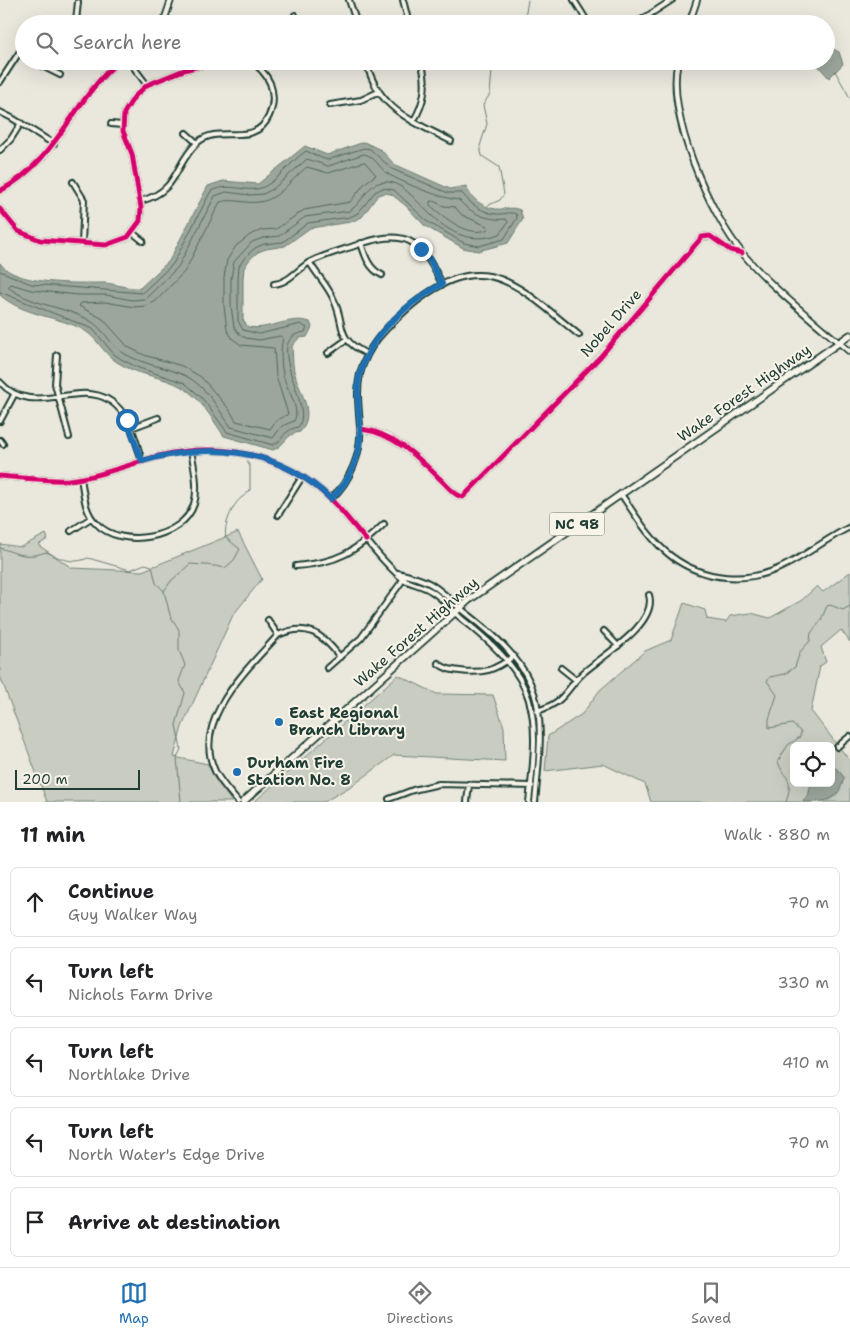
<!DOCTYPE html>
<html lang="en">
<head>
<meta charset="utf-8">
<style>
	body { margin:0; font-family:"Shantell Sans",sans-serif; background:#f2f2f2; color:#202124 }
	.controls { position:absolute; right:15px; bottom:15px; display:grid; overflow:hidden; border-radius:8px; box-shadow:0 5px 20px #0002 }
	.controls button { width:45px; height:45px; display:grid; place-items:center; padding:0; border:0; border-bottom:1px solid #e0e0e0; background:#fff; color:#202124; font:25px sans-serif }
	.scale { position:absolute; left:15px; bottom:12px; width:125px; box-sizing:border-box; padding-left:5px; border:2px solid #1f3d34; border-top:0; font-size:14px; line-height:18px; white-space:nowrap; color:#1f3d34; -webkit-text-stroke:4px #f7f3e8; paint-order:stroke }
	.stop { position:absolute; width:15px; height:15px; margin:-11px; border:4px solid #1f6fb2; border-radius:50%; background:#fff }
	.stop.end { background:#1f6fb2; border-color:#fff; box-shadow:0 1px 5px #0008 }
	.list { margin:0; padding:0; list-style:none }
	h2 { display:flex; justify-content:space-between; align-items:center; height:65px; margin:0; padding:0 20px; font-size:21px }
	h2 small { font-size:16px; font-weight:400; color:#757577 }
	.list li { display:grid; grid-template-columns:32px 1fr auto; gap:15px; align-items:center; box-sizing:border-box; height:70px; margin:0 10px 10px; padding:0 10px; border:1px solid #e0e0e0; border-radius:8px }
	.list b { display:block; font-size:19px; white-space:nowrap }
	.list p { margin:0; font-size:16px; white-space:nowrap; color:#757577 }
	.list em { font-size:16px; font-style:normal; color:#757577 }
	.icon { flex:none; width:28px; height:28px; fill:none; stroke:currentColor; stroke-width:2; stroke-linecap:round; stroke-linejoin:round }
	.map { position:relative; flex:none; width:850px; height:802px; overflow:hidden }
	.search { position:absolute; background:#fff; box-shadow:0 5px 20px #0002; left:15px; right:15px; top:15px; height:55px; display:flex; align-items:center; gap:12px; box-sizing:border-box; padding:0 18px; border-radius:28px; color:#757577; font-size:19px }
	.sheet { height:465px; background:#fff }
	nav { display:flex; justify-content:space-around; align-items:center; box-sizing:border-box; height:70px; border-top:1px solid #e0e0e0; background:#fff; font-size:14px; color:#757577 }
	nav a { display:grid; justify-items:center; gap:2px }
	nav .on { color:#1f6fb2 }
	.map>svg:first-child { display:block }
	.green { fill:#c8ccc1; stroke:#74847a; fill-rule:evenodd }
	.water { fill:#9ca69c; stroke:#6a7c72 }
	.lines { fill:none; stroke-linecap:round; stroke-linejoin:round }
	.shore { stroke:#51675e; stroke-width:1 }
	.stream { stroke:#6a7c72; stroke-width:1 }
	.minor-casing { stroke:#1f3d34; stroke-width:8 }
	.tertiary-casing { stroke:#1f3d34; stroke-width:8 }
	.trunk-casing { stroke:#1f3d34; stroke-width:9 }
	.minor { stroke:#f7f3e8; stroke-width:4 }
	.tertiary { stroke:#f7f3e8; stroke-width:4.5 }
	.trunk { stroke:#f7f3e8; stroke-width:5.5 }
	.cycleway-casing { stroke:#f7f3e8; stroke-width:8 }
	.cycleway { stroke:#d6006c; stroke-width:5 }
	.route { stroke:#1f6fb2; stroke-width:6 }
	.poi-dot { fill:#1f6fb2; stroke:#f7f3e8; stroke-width:2 }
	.labels { text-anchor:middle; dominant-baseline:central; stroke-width:4; stroke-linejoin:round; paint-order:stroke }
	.shield { fill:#f7f3e8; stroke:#60746a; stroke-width:1 }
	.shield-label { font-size:14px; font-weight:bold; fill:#1f3d34 }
	.street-label { font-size:15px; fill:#1f3d34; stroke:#f7f3e8 }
	.poi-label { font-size:15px; font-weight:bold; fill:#1f3d34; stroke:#f7f3e8; text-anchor:start }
</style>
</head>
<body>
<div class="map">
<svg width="850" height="802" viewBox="0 0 850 802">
	<rect width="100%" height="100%" fill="#eae8dd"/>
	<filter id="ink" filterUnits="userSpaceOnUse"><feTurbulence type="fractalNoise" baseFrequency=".02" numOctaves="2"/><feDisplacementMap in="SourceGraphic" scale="10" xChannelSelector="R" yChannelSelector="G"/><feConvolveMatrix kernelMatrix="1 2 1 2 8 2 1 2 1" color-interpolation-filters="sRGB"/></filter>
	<g filter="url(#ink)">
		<path class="green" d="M238,532L262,579L233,615L182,727L174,757L208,764L215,779L232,802H47L0,676V544L21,547L46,534L48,539L38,545L72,568L142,571Z
			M850,572V642L841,630L821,647L826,662L820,666L811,711L850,761V802H651L645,784L603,764L545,771L548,736L582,714L600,690L645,651L671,640L684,603L705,610L707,619L726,622L730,616L751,613L770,618L802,600L817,586L823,592ZM794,746H831V783H794Z
			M398,675L437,694L493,695L504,727L505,761L394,755L356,783L324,802H254Z"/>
		<path class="water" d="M833,49L839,52L843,64L829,78L814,61H826V53Z
			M364,142L381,150L394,164L450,189L466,186C470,198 483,208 496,209C506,210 511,206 520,210L523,219L508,243L478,251L463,248L425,226L405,205L391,194L385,193L378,195L362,217L351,222L310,228L285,246L266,249L258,252L250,259L244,268L243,278V320L248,327C269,331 290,315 310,322L312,327L307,337L299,338L292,346C293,355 292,365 295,374C300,394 316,413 300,432C286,433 285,446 273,450L224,436C212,419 201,398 182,387C163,376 138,376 117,362C101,352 98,336 78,327C53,316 21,314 0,295V263C14,286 81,283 105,283C117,284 128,289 140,288L169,261L208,186L223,181L258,184L305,146L327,155Z
			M836,768L844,777C839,802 826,802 802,802L808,797L811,783H831V769Z"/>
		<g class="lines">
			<path class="shore" d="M364,154C375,156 379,168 388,174C403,183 443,199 459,200C470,213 488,221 506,219L508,222L500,234C437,256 417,178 384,182C366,183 363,204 349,211L305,217L279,236L263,238L252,242L234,262L231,278V306L234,327L240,335L246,338L259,340L280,336L283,338C280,349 281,364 283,375C286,388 301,408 294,421L282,426L273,438L231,427C218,409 207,387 186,376C167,367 144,365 125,354C107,344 107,328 83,317C59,306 29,304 8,287L11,284L31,290L78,295H106L132,300L145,299L178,267L215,196L226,192L250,195L263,194L273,189L307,159L328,166Z
				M365,162L376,175L365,183L350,202L304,210L276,229L262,230L250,235L236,246L227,260L224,277V306L227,330L233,339L241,345L274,348L276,376L288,414L276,421L270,429L236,421L229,409L201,377L182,366L144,355L128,347L103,319L79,306L81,303L105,302L134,307L146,306L156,301L185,271L220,202C233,198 245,204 259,202C279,200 292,178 307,167L328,173Z
				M433,201L444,206L455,207L462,215L487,226L488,229C470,239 443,217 430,205V202Z
				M0,271L31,284L142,293L173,264L211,191C231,182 245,193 261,188C276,183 291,161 306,151L327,160L364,148L370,149L392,169L448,193H462C469,203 483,213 496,214C503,215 509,211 516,214L517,218L504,239L479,246L464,243L428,222L394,190L383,188L375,192L358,213L350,217L308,223L283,242L264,244L255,248L246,256L239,266L238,278V321L243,330L259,334L301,324L307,328L305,332C259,338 316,406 298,427C281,431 285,440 273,445L227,432L202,398L185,383L139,368L121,359L114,354L93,329L0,292"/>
			<path class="stream" d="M524,24L528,0
				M835,71L850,98
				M487,206L500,200L504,194L499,167L482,156L480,146L487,124L483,105L490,94L492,70L499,61
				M0,548C19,554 26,559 46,552C60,558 72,565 88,558L130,570L145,564L152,566L156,583L164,591L170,615L179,630V650L185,665L179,681L185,693L176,725L181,749L177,758L181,802
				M164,591L171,581L190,564C202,565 214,565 225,568L234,560L240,549L226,538C223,527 232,505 241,498C245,495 247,494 250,490V467L247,461
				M786,802C795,774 784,782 778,761L788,745L800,737L801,732L792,724L769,728V719L777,695L767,681L770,677L785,674L795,667L800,652L810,641L811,633L820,622L827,606L830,605L843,610L850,606"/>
			<defs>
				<path id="minor" d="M349,0L357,24
					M403,0L409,24
					M574,0L589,24
					M295,15L298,24
					M76,21L78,2
					M53,24L72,20L90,24
					M635,24L672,0
					M32,61L60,75
					M129,61L147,85
					M366,61C378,110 411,120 451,141
					M0,82L24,45
					M330,105L361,100L378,92
					M0,112L12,118L54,144
					M413,122C425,102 428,84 421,61
					M111,124L122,125
					M186,133L197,143
					M0,150L11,139L21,123
					M73,182L84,200L82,243
					M141,201C180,190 173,165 198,142C220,123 254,149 269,116C274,105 274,94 270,83C265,72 259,66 249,61
					M0,209L18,231L40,240L106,245L128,237L140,221L141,208L132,154L123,131L124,113L134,97L147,85L184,70L219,61
					M133,233L143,241
					M361,243C365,256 369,269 382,275
					M310,263C317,275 327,285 333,298C347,326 333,337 367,354
					M274,284C288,283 298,269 310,262C324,255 339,251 354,246C405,228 419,237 442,284
					M328,353L346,340
					M57,355L55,384L69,437
					M0,382C39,427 97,358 130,425C135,436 138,449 142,461
					M0,421L14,395
					M131,428L158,418
					M361,429C393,433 417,456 439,478C446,484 454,496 463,497L600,357L702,237L710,236L730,250L742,253
					M0,440L3,444
					M81,478C84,494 84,512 97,524C121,549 183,539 194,504C199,488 194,466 191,451
					M621,494C635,515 651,541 671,556C704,581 748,584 784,566C807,555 827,538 850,527
					M331,499C350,481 362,454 360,427C359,409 356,392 360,374C367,346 385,329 406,310C482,244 514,282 579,335
					M278,515L302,477
					M71,531L91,518
					M366,540C378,554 389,568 403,579C411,584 422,585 431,591C443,598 451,610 462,619C539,680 540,709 529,802
					M296,566C337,563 355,552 384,524
					M398,573C438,582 436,589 465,612C547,675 545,705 535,802
					M268,620L278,635
					M604,631L618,646
					M438,663C445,669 451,670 460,671C484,674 495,670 514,656
					M327,668L361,638L405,577
					M561,668L576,680
					M537,711C566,702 564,691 583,673C602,656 658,624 649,595
					M837,747L850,736
					M389,799L413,790L439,784L532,786
					M238,802C230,792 221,783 215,771C191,720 248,669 278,635C308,622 322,634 340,657
					M467,802L469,784"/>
				<path id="tertiary" d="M163,24L171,0
					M689,24L697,0
					M678,61C665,113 710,215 744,255C775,291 814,321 850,352
					M0,191C58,160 71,102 119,61
					M0,476C23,478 45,481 68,480C99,477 129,464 160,456C217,442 278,453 323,492C339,506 352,524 366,540"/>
				<path id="trunk" d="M243,802L469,600L850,335"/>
			</defs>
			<use href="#minor" class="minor-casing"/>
			<use href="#tertiary" class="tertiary-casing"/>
			<use href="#trunk" class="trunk-casing"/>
			<use href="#minor" class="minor"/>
			<use href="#tertiary" class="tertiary"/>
			<use href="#trunk" class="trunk"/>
			<defs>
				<path id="cycleway" d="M0,191C58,160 71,102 119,61
					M0,209L18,231L40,240L106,245L128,237L140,221L141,208L132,154L123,131L124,113L134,97L147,85L184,70L219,61
					M361,429C393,433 417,456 439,478C446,484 454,496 463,497L600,357L702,237L710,236L730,250L742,253
					M0,476C23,478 45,481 68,480C99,477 129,464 160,456C217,442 278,453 323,492C339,506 352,524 366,540"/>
			</defs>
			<use href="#cycleway" class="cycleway-casing"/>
			<use href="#cycleway" class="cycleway"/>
		</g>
	</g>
	<g class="lines" filter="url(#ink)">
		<path class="route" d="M127,420L142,461C211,442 277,447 331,499C350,481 362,454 360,427C359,412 357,399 358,384C364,340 404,305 442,284L428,257L421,249"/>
	</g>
	<g class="poi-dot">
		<circle cx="279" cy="722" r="5"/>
		<circle cx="237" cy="772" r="5"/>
	</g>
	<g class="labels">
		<rect class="shield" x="549.5" y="512.5" width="55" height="23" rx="4"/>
		<g class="shield-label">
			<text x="577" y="524">NC 98</text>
		</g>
		<g class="street-label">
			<text transform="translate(611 323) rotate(-49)">Nobel Drive</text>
			<text transform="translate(744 393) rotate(-35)">Wake Forest Highway</text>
			<text transform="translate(416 632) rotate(-41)">Wake Forest Highway</text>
		</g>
		<g class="poi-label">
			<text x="289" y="713">East Regional<tspan x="289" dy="17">Branch Library</tspan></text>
			<text x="247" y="763">Durham Fire<tspan x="247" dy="17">Station No. 8</tspan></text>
		</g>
	</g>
</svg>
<div class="controls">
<button><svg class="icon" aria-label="locate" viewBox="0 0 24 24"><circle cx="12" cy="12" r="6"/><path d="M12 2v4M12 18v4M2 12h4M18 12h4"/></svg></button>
</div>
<div class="scale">200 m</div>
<div class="stop" style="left:127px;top:420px"></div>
<div class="stop end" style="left:421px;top:249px"></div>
<div class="search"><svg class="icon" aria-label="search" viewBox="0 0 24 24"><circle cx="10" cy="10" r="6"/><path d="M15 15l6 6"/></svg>Search here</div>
</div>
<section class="sheet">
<h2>11 min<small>Walk · 880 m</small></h2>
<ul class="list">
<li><svg class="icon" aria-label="ahead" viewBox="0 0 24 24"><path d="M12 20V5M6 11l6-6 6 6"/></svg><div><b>Continue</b><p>Guy Walker Way</p></div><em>70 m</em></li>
<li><svg class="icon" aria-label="left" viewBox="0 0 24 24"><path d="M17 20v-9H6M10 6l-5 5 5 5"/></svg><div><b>Turn left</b><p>Nichols Farm Drive</p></div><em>330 m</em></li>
<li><svg class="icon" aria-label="left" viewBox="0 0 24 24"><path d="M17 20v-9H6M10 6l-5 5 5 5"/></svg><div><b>Turn left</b><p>Northlake Drive</p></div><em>410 m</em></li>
<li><svg class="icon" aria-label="left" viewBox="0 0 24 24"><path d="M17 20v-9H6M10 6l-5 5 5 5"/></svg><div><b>Turn left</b><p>North Water's Edge Drive</p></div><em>70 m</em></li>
<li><svg class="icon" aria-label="arrive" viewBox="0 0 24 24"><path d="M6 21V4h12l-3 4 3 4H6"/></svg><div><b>Arrive at destination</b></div></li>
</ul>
</section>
<nav>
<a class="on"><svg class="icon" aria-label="map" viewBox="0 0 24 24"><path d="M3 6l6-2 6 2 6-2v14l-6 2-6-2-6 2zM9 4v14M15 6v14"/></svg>Map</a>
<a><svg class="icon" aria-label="directions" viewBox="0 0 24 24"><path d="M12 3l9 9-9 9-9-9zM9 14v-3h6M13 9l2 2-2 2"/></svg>Directions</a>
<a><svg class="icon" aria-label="saved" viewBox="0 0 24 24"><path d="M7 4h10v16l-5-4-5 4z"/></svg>Saved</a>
</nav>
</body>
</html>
